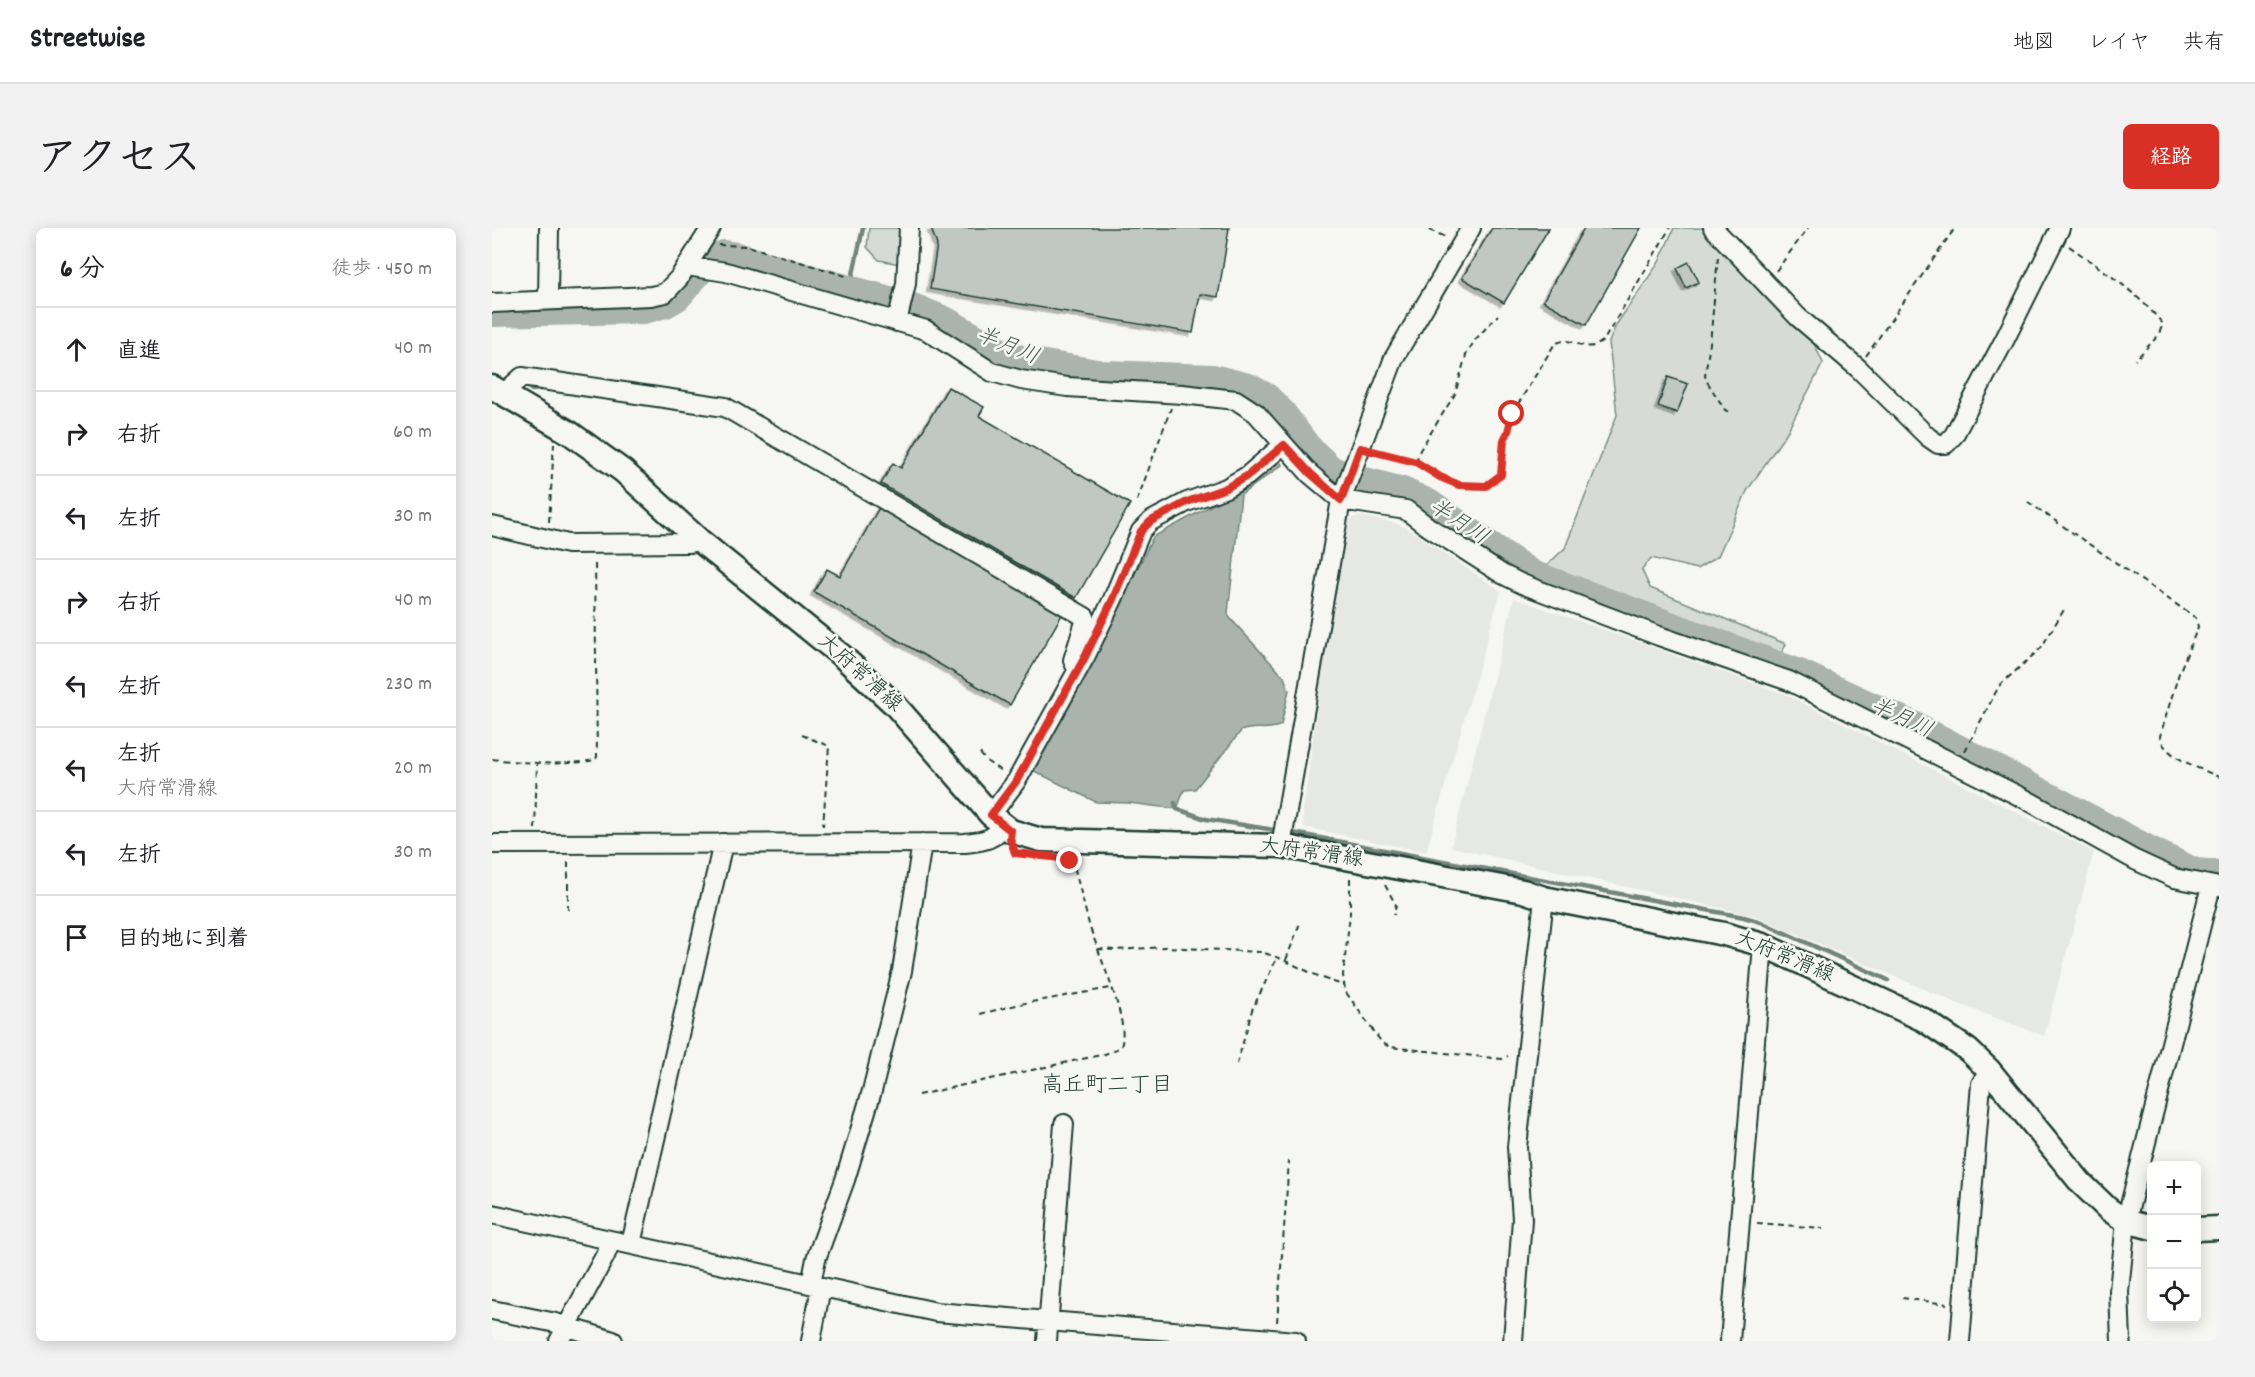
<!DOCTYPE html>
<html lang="ja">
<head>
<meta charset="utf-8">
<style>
	body { margin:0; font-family:Dekko,"Klee One",sans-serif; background:#f2f2f2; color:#202124 }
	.controls { position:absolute; right:18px; bottom:18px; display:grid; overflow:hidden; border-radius:9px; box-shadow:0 3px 15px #0003 }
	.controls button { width:54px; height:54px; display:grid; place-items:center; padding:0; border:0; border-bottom:2px solid #e0e0e0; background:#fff; color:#202124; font:30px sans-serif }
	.stop { position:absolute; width:18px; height:18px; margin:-14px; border:4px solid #d93025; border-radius:50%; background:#fff }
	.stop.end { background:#d93025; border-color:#fff; box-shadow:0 2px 6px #0008 }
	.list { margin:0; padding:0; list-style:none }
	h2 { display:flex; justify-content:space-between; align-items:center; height:78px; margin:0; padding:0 24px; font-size:26px }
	h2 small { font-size:20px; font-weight:400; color:#757577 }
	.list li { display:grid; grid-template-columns:39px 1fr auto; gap:18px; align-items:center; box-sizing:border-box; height:84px; padding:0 24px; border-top:2px solid #e0e0e0 }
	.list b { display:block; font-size:22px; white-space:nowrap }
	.list p { margin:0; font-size:20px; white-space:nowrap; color:#757577 }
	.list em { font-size:20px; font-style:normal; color:#757577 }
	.icon { flex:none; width:33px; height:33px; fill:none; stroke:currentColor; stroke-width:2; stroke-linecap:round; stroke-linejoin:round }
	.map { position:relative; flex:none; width:1727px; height:1113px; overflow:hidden; border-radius:9px }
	header { display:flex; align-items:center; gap:36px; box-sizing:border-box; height:84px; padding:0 30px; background:#fff; border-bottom:2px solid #e0e0e0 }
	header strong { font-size:28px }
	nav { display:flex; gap:33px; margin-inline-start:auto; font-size:21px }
	.intro { display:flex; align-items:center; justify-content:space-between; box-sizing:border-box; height:144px; padding:0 36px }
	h1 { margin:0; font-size:42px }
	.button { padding:15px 27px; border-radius:9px; background:#d93025; color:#fff; font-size:21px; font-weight:700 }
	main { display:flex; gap:36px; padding:0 36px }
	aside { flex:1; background:#fff; border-radius:9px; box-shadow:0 3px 15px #0003 }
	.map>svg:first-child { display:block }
	.built { fill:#e6e8e4 }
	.green { fill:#d6dbd6; stroke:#7a8c85; stroke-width:1.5 }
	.water { fill:#aab3ae; stroke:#72847d; stroke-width:1.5 }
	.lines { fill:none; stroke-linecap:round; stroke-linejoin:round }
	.stream { stroke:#72847d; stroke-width:4.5 }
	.river { stroke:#aab3ae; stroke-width:26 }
	.building { fill:#c1c8c3; stroke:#1f3d34; stroke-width:1.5; filter:url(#shadow) }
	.minor-casing { stroke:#1f3d34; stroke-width:22 }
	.major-casing { stroke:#1f3d34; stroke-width:27 }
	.path { stroke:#1f3d34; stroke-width:2; stroke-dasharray:6 4.5; stroke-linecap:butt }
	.minor { stroke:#f6f6f2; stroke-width:18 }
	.major { stroke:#f6f6f2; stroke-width:22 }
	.route { stroke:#d93025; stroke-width:8 }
	.labels { text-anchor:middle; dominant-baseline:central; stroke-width:5; stroke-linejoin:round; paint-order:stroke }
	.street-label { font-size:21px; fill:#1f3d34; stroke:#f6f6f2 }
	.water-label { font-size:22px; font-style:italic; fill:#425a52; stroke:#f6f6f2 }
	.neighbourhood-label { font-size:22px; fill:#1f3d34; stroke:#f6f6f2 }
</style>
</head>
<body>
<header>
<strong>Streetwise</strong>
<nav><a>地図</a><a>レイヤ</a><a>共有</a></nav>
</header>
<div class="intro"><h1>アクセス</h1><a class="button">経路</a></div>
<main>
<aside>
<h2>6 分<small>徒歩 · 450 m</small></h2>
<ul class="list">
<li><svg class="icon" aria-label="ahead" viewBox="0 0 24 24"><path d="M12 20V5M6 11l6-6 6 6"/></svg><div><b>直進</b></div><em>40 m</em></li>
<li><svg class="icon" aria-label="right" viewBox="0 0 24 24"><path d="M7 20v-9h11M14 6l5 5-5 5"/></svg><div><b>右折</b></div><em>60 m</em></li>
<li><svg class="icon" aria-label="left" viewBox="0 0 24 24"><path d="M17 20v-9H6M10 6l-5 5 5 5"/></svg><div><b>左折</b></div><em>30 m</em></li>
<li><svg class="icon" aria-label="right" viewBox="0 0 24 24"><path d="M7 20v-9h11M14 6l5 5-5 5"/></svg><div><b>右折</b></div><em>40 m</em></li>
<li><svg class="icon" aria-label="left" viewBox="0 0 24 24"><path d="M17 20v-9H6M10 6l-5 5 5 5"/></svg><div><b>左折</b></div><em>230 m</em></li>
<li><svg class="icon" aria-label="left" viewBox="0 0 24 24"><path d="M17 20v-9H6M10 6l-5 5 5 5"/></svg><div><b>左折</b><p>大府常滑線</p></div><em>20 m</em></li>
<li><svg class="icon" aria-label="left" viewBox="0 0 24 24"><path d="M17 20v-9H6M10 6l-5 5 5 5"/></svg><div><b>左折</b></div><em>30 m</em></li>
<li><svg class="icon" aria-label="arrive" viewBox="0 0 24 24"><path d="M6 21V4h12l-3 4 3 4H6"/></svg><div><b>目的地に到着</b></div></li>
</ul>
</aside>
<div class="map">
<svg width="1727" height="1113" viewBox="0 0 1727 1113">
	<defs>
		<filter id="shadow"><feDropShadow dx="-3.5" dy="3.5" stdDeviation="0" flood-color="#0004"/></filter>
	</defs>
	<rect width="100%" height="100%" fill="#f6f6f2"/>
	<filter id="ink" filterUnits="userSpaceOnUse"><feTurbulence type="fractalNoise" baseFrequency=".0167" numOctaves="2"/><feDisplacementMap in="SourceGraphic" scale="12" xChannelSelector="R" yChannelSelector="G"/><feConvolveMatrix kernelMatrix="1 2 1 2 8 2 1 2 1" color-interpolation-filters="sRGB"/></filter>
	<g filter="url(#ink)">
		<path class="built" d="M866,288L903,295L916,301L1009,363L934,624L812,599L811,585L836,395L857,292Z
			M1022,370L1295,467L1602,624L1552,808L1462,774L1264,688L959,619Z"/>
		<path class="green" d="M377,0H408V36L387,32L375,19Z
			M1182,0H1213L1319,109L1331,135L1295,204L1255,263L1226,328L1205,341L1159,330L1150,342L1158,360L1294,416L1288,429L1047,345L1073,320L1125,187L1117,114L1124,97L1167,34Z"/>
		<path class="water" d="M788,233L790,237L749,267L736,385L738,390L792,449L797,462L789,497C776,504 763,497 749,503L703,561L692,562L685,581L637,575L604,574L542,543L569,486L621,391L661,309L746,263Z"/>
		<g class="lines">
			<path class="stream" d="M358,60L371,0
				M36,159L40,162L50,161
				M683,575L685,581L714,591L788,603
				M796,604L1252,689L1269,694L1396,752"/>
			<path class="river" d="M0,86L152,83L174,77L186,70L215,36L224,29L232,25L245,27L299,44L416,76L453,91L513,125L536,132L611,145L721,149L757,158L775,168L791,184L816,218L839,240L851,246L911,262L937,274L1040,345L1310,445L1426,498L1662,623L1703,643L1727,645"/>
		</g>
		<path class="building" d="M439,0H737L726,69L708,66L701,105L438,61L445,17Z
			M1000,0H1057L1012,75L970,50Z
			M1092,0H1149L1094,97L1051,73Z
			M1197,34L1207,54L1194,60L1185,40Z
			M1176,149L1196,156L1185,185L1166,178Z
			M456,159L492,179L487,188L638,276L584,370L389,256L401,235L409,240Z
			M388,278L572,383L518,477L322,364L335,341L348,348Z"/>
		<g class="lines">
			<defs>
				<path id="minor" d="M1221,0L1306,89L1366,140L1436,209L1446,216H1454L1462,207L1513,111L1568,0
					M195,38L234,44L434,102L500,144L529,152L575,159L690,166L744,172L764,185L818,246L849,272L914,282L935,298L1010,346L1030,356L1167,408L1297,453L1535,572L1643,632L1682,650L1727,659
					M56,72L57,0
					M0,75L159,68L173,65L187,50L219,0
					M405,94L414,56L417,0
					M11,166L30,149L233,179L593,389V394L581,432L585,442
					M0,298L76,316L198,315L207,312
					M499,587L525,552L593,429L621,371L649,303L659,293L695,274L734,260L755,248L791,217
					M0,616L473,615C489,613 502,613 511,597
					M789,618L849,272L902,130L979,0
					M0,986L444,1084L804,1113
					M139,1016L231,615
					M319,1056L324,1031L353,952L380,863L410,743L430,615
					M0,1082L64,1095L121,1113
					M67,1113L113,1028L119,1013
					M319,1113L329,1059
					M555,1113L572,896
					M1021,1113L1030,991L1025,919L1052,670
					M1238,1113L1271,717
					M1468,1113L1489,856L1497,842
					M1629,1113L1627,1063L1634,993L1719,658"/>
				<path id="major" d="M0,159L78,205L131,243L207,312L350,428L403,477L499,587L519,603L549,612L789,618L1031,663L1052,670L1232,706L1271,717L1432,792L1476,822L1497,842L1589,955L1616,981L1634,993L1660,1000
					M1704,1001L1727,1000"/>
			</defs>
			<use href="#minor" class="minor-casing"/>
			<use href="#major" class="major-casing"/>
			<path class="path" d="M937,2L954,9
				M226,17L256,18L354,48
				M1577,18C1613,44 1643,62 1671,96L1666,108L1643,132
				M1226,29L1218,115L1213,147L1214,152L1233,182L1238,184
				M1284,43L1316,0
				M1374,128L1463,0
				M883,224C896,228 913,229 924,235C952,248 981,275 1009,247L1012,212L1016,204L1020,186L1062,117C1079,103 1092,130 1112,112L1178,0
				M924,234L928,222L963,166L974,127L983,112L1006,87
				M645,273L679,180
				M1536,274L1704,390L1706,399L1687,445L1668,508C1671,529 1710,541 1727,549
				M57,294L62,216
				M310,507L337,518L331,598
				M1473,523L1507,458L1549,420L1573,380
				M488,525L494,533L511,544
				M0,531C34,535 69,538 103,532L105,529L103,332
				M43,601L45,535
				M576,632L582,638L598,700L606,721L623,722L673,719L769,724C798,732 823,750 852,757
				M858,650V686L851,747L853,763L890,815L898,819L1010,831L1016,828
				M893,657L904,677L902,687
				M76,682V631
				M794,732L808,695
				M488,786L528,776L619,760
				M745,836L760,782L785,730
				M426,867L613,826L629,819C637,794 614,746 606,721
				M1265,995L1331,1000
				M1410,1070L1455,1076
				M785,1094L797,933"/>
			<use href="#minor" class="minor"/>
			<use href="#major" class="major"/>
		</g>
	</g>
	<g class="lines" filter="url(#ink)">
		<path class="route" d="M578,633L569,630L523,625L518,610L519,603L499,587L525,552L593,429L621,371L649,303L659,293L695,274L734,260L755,248L792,217L819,246L849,272L868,220L924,234L948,249L967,257L994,258L1009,247L1012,212L1016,204L1020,186"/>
	</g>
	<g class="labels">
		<g class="street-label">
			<text transform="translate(367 446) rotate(42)">大府常滑線</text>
			<text transform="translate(819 626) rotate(8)">大府常滑線</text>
			<text transform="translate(1292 730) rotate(22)">大府常滑線</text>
		</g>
		<g class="water-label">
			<text transform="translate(515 119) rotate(22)">半月川</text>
			<text transform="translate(966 295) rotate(33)">半月川</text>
			<text transform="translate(1409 491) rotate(25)">半月川</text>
		</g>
		<g class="neighbourhood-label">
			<text x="615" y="858">高丘町二丁目</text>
		</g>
	</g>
</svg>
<div class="controls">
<button>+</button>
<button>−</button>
<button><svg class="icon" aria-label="locate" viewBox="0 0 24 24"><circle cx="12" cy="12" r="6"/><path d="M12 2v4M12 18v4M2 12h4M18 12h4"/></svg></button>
</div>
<div class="stop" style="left:1020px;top:186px"></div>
<div class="stop end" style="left:578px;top:633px"></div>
</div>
</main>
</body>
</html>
